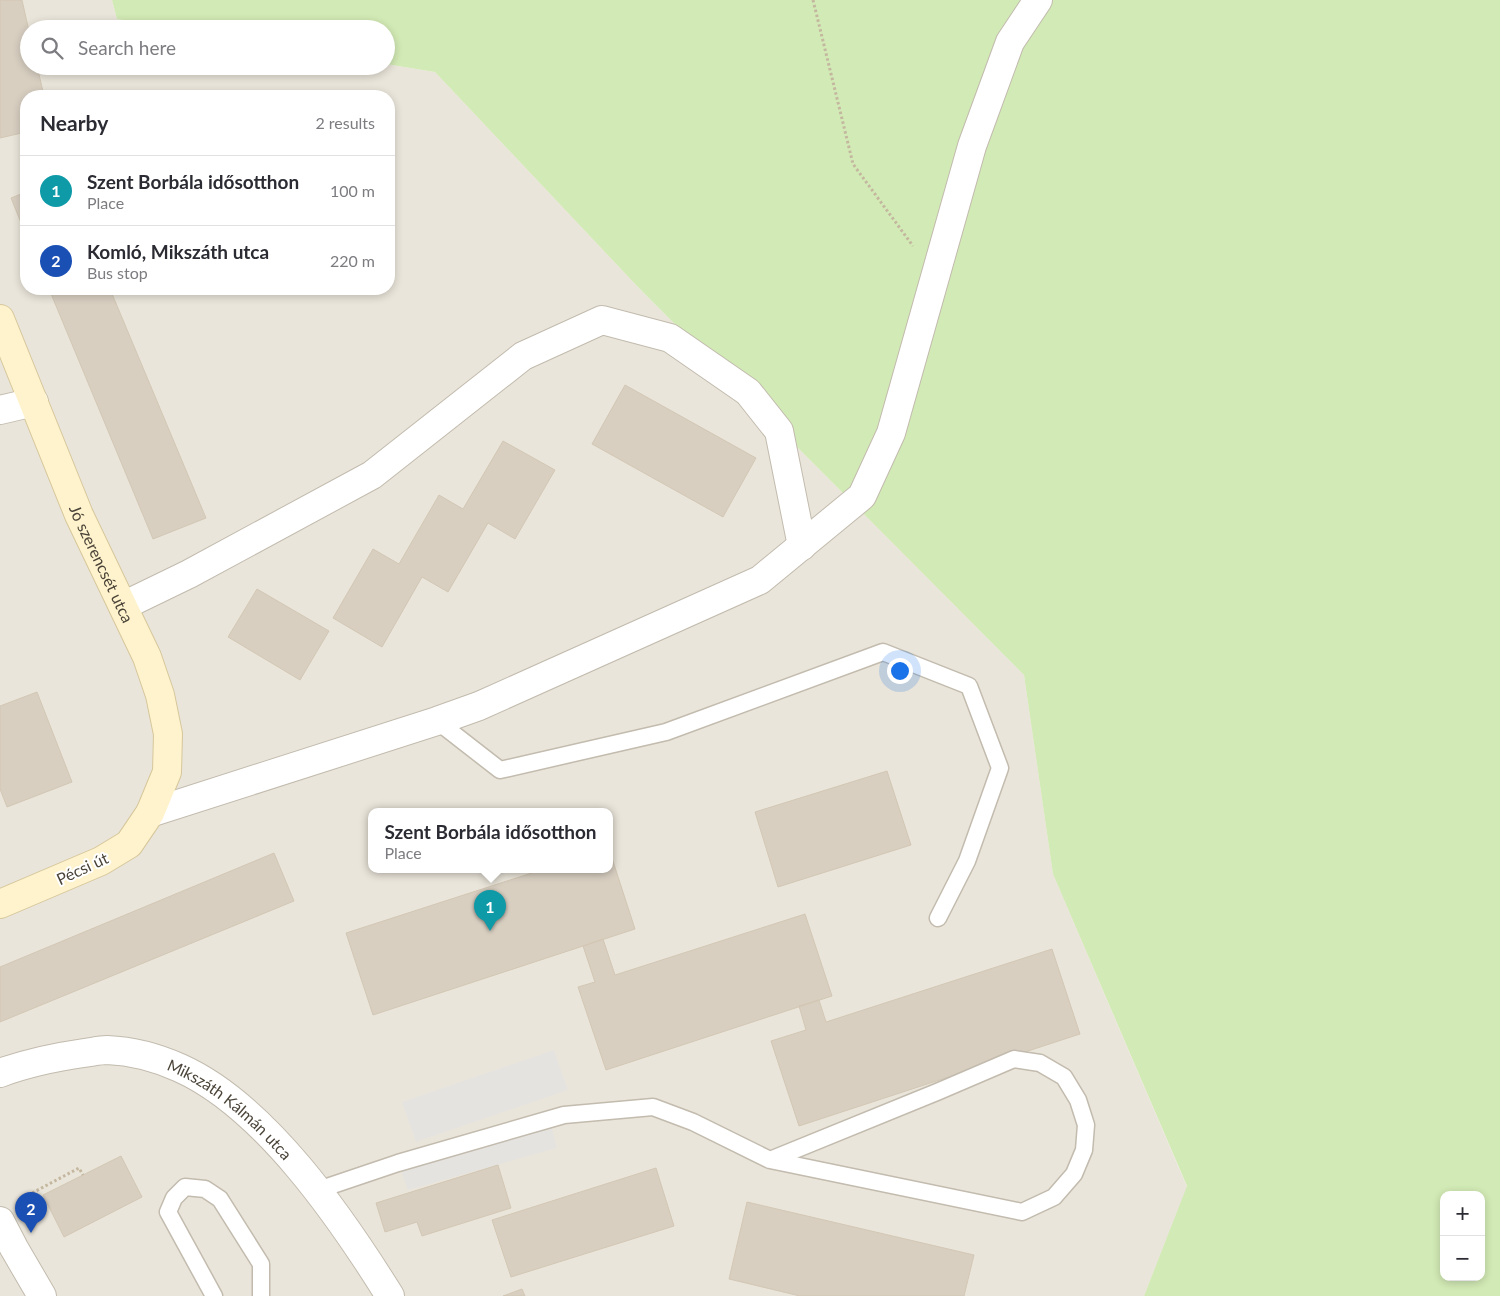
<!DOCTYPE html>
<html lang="en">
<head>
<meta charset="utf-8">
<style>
	body { margin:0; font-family:Lato,sans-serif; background:#f2f2f3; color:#2b2b33 }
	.controls { position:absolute; right:15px; bottom:15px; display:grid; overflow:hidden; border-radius:10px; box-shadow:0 2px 8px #0003 }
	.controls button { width:45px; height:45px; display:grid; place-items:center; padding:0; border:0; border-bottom:1px solid #e1e1e2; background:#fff; color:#2b2b33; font:25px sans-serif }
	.you { position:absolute; left:899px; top:670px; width:18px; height:18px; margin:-12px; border:4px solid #fff; border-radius:50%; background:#1a73e8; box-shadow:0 0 0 8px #1a73e833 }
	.badge { display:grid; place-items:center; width:32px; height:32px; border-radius:50%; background:#fc3f1d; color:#fff; font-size:16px; font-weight:700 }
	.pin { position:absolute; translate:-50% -41px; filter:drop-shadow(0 1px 2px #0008) }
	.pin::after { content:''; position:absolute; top:26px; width:18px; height:15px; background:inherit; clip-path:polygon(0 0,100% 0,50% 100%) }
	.popup { position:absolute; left:368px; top:808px; width:245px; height:65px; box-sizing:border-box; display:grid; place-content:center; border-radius:10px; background:#fff; filter:drop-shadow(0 1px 4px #0005); font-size:16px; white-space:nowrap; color:#7c7c81 }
	.popup b { font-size:19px; color:#2b2b33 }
	.popup::after { content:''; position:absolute; left:50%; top:100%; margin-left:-10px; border:10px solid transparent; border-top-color:#fff }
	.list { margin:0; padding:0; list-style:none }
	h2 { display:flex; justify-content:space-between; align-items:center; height:65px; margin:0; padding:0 20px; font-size:21px }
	h2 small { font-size:16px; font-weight:400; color:#7c7c81 }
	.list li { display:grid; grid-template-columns:32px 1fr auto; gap:15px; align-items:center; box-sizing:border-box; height:70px; padding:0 20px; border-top:1px solid #e1e1e2 }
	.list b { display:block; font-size:19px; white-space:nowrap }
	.list p { margin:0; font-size:16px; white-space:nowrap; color:#7c7c81 }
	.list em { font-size:16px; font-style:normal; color:#7c7c81 }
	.icon { flex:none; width:28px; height:28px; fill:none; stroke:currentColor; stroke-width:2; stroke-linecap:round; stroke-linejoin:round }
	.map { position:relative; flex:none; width:1500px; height:1296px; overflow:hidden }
	.search { position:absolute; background:#fff; box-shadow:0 2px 8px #0003; left:20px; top:20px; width:375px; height:55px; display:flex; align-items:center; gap:12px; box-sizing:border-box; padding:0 18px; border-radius:28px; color:#7c7c81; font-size:19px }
	.panel { position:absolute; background:#fff; box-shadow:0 2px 8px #0003; left:20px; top:90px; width:375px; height:205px; border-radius:20px }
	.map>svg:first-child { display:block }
	.residential { fill:#eae5da; fill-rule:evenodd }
	.green { fill:#d2eab5; fill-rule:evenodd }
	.parking { fill:#e5e3e0 }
	.building { fill:#d8cfc1; stroke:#d3c7b4 }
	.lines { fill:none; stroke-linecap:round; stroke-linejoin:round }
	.service-casing { stroke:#c2bbae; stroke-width:19 }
	.minor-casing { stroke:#c2bbae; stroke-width:30 }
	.secondary-casing { stroke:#d6c79b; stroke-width:30 }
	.path { stroke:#c4b79f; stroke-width:3; stroke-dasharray:2.5 2.5; stroke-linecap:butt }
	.service { stroke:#fff; stroke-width:16 }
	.minor { stroke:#fff; stroke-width:28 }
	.secondary { stroke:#fff3cd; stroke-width:28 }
	.labels { text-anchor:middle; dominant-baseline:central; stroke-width:4; stroke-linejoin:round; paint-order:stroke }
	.street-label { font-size:16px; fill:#4b4439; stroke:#fff }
</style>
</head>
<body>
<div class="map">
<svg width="1500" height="1296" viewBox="0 0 1500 1296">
	<rect width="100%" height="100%" fill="#f6f3ec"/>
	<path class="residential" d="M0,0H112L117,19L174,29H29V66H386V64L435,72L637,286L1024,675L1053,874L1187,1187L1144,1296H0ZM26,96H389V289H26ZM371,812H609V870H371Z"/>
	<path class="green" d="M112,0H1500V1296H1144L1187,1186L1053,874L1024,675L637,286L435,72L386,64V29H174L117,19ZM1444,1195H1481V1277H1444Z"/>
	<path class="parking" d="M554,1050L568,1090L416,1142L402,1102Z
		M550,1120L557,1148L408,1190L398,1163Z"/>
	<path class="building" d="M0,0H22L29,31V66H37L44,96H26V132L0,138Z
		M26,192V235L11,198Z
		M49,289H110L206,518L153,539Z
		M625,385L756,458L723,517L592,444Z
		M503,441L555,470L515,539L488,523L448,592L422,577L382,647L333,618L373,549L399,564L439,495L463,509Z
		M257,589L329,631L300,680L228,637Z
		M37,692L72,782L7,807L0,789V706Z
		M887,771L911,845L778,887L755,812Z
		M609,849L635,929L373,1015L346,933L541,870H609Z
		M274,853L294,901L0,1022V967Z
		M805,914L832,996L606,1070L578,987L595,982L583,946L603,939L615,975Z
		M1052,949L1080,1034L799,1126L771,1041L806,1030L799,1006L819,1000L826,1022Z
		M121,1156L142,1197L64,1237L43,1195Z
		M498,1165L511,1208L422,1236L417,1222L385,1232L376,1203Z
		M656,1168L674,1226L511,1277L492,1220Z
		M747,1202L974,1255L964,1296H800L729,1279Z
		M522,1289L525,1296H503Z"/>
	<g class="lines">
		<defs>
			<path id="service" d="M437,721L500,770L666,732L883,652L969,686L1000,768L967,861L938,918
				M318,1190L398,1163L564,1115L653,1107L693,1122L770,1160L1022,1212L1054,1197L1074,1174L1084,1150L1086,1125L1078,1100L1064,1077L1040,1063L1014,1059L937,1092L770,1160
				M214,1296L168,1212L174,1198L185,1187L205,1189L220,1199L261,1264V1296"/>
			<g id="minor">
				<path d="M0,410L34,402"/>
				<path d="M123,606L189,574L372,475L523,356L602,320L670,338L748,392L779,431L802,546"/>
				<path d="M150,813L437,721L479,706L760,580L862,496L891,433L972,146L1010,42L1038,0"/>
				<path id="s1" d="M0,1073C27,1063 56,1057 84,1053C92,1052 100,1050 107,1050C131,1051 158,1058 180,1068C265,1106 342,1219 390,1296"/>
				<path d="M0,1221L14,1248L42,1296"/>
			</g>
			<g id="secondary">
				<path id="s2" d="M0,319L79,515L147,657L160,695L168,734L167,772L150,813L129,844L101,861L0,904"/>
			</g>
		</defs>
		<use href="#service" class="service-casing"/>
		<use href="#minor" class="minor-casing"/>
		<use href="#secondary" class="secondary-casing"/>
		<path class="path" d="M813,0L853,164L913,246
			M19,1200L79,1168L83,1175"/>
		<use href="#service" class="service"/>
		<use href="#minor" class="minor"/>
		<use href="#secondary" class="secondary"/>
	</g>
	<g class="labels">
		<g class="street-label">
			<text stroke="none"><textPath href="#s2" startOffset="265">Jó szerencsét utca</textPath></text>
			<text transform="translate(82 868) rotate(-25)">Pécsi út</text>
			<text stroke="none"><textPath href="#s1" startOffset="250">Mikszáth Kálmán utca</textPath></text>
		</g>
	</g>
</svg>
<div class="controls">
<button>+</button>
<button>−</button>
</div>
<div class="you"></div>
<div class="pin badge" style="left:490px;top:931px;background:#0f9aa8">1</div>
<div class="popup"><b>Szent Borbála idősotthon</b>Place</div>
<div class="pin badge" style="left:31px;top:1233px;background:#1a4fb4">2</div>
<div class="search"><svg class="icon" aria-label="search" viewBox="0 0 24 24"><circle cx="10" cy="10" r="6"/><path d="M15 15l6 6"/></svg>Search here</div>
<section class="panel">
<h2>Nearby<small>2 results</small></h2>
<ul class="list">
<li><span class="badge" style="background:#0f9aa8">1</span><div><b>Szent Borbála idősotthon</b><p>Place</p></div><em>100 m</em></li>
<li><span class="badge" style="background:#1a4fb4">2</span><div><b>Komló, Mikszáth utca</b><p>Bus stop</p></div><em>220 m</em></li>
</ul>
</section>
</div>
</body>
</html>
